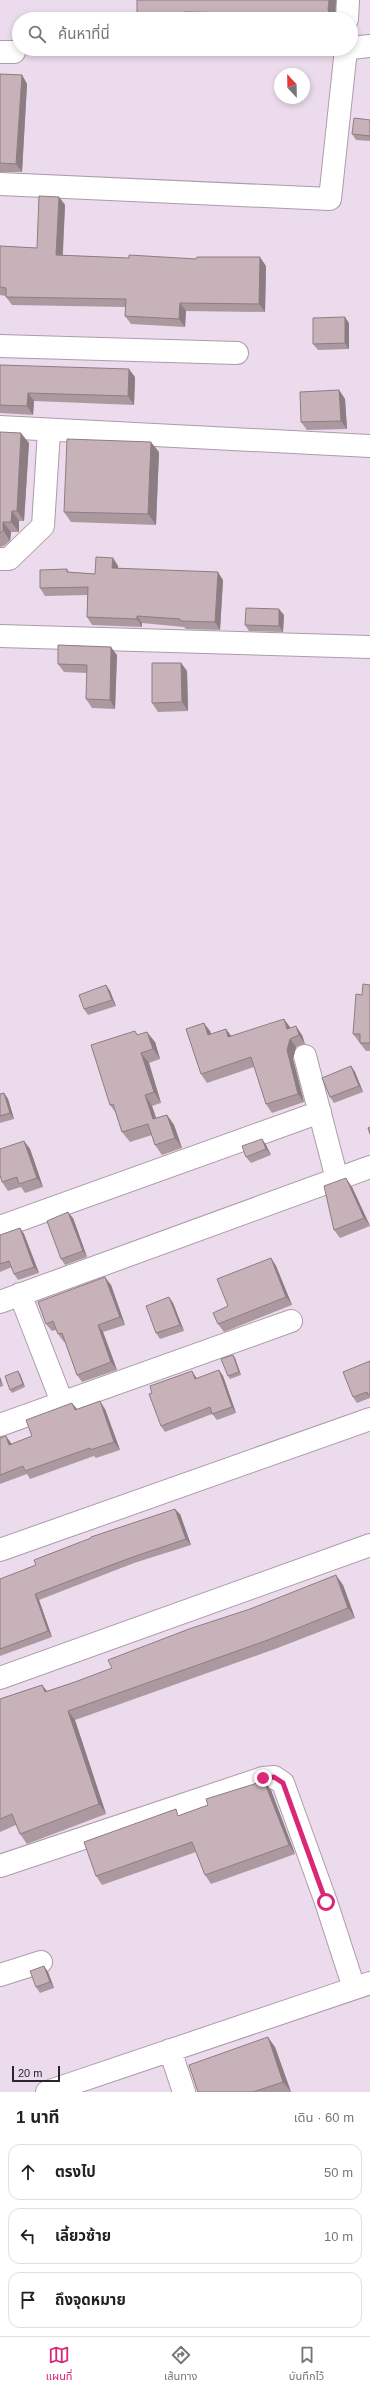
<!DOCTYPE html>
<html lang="th">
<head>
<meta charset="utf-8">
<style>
	body { margin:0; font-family:Helvetica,"Noto Sans Thai",sans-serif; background:#f2f2f2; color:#222 }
	.compass { position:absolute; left:274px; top:68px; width:36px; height:36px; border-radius:50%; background:#fff; box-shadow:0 2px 6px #0003; rotate:338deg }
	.scale { position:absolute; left:12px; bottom:10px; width:48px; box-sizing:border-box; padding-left:4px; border:2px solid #2c262c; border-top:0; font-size:11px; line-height:14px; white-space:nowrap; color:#2c262c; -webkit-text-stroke:3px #ebdbec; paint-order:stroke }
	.stop { position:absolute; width:12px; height:12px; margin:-9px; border:3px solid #db2777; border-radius:50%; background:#fff }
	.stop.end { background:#db2777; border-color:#fff; box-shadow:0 1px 4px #0008 }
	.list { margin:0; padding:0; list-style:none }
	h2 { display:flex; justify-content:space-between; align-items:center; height:52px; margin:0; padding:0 16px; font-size:17px }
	h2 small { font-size:13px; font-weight:400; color:#767676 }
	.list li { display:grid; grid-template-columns:26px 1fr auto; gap:12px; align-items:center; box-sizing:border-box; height:56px; margin:0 8px 8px; padding:0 8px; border:1px solid #e0e0e0; border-radius:12px }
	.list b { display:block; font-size:15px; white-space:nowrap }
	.list em { font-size:13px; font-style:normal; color:#767676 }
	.icon { flex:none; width:22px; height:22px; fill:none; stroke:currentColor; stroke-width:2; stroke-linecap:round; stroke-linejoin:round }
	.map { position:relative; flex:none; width:370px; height:2092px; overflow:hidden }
	.search { position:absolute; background:#fff; box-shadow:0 2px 6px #0003; left:12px; right:12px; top:12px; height:44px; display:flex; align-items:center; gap:10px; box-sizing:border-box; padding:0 14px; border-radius:22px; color:#767676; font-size:15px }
	.sheet { height:244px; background:#fff }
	nav { display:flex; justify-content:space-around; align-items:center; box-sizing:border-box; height:56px; border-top:1px solid #e0e0e0; background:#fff; font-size:11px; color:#767676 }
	nav a { display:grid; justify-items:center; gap:2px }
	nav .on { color:#db2777 }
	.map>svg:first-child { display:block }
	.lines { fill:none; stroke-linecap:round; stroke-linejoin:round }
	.minor-casing { stroke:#ab9cab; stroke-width:24 }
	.minor { stroke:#fff; stroke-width:22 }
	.wall { fill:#ac99a0 }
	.shaded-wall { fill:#8c7d82 }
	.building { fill:#c8b2ba; stroke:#8c7d82 }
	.route { stroke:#db2777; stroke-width:5 }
</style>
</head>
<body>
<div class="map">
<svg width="370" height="2092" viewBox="0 0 370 2092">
	<rect width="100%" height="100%" fill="#ebdbec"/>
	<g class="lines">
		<defs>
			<path id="minor" d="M347,19L348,0
				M351,48L370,46
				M0,52H14
				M0,184L330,199L346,49
				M0,346L237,353
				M0,427L370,446
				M0,559H9L43,526L49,431
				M0,636L370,647
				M305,1056L337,1179
				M0,1227L320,1112
				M20,1294L62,1402
				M0,1302L370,1167
				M0,1425L291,1321
				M0,1550L370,1419
				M0,1678L370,1545
				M0,1866L263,1778L274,1777L283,1783L326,1902L354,1988
				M0,1975L41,1962
				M170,2050L184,2092
				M47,2092L370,1983"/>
		</defs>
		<use href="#minor" class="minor-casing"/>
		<use href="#minor" class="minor"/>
	</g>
	<path class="wall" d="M137,0H336L335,19H137Z
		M0,74L22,75L27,84L22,172H0Z
		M370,120V141L356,140L352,134Z
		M59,197L65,205L63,255L266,266L265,312L186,311L185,327L131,324L125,316L126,307L12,305L6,297V296L0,295V246L37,248Z
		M349,323V349L318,350L313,344Z
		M0,365L135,377L134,405L34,401L33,415L0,413Z
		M339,390L345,399L347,429L307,430L301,422Z
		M0,432L29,443L24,521H19V532H11L10,541L4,546L0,547Z
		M159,452L156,525L71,522L64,512Z
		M113,558L118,566V568L223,580L220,630L186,629L184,627L142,623V627L92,625L87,617V595L45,596L40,588L67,569L69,572L95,574Z
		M284,615L283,632L249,631L245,625Z
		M117,655L115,709L92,708L86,699L87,673L64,672L58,664Z
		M181,663L187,671L188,711L158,712L152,703Z
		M106,985L110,991L116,1006L88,1015L84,1009Z
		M370,985V1051H366L353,1034L362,995Z
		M290,1027V1028L302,1035L305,1044L296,1047L293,1059L304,1102L272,1113L266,1104L254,1067L207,1083L201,1074L210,1031L211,1034L226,1029L231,1036Z
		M138,1035L155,1042L160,1059L149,1063L161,1103L152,1106L156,1118L167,1115L174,1125L182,1148L162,1155L155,1145L152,1135L130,1142L122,1132L116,1113L110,1105Z
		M351,1066L355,1072L363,1092L334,1103L330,1097Z
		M4,1093L8,1099L14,1119L0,1123V1094Z
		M262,1139L266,1145L271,1155L251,1163L246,1157Z
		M24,1141L30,1149L43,1187L25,1193L21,1187L8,1191L2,1182Z
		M352,1187L370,1226L340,1238L334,1230Z
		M73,1218L87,1257L65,1265L61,1259Z
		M20,1228L24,1234L39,1273L18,1280L14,1274L12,1267L0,1272V1235Z
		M271,1258L276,1266L292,1305L224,1332L218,1324Z
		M111,1285L125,1325L103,1332L117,1370L82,1382L77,1375L65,1342H64L58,1334L56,1330L52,1331L46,1324Z
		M169,1297L173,1303L184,1331L160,1339L156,1333Z
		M235,1358L241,1375L230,1379L228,1376Z
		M370,1361V1398L357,1403L353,1397Z
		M219,1370L223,1376L236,1413L217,1420L212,1414L165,1432L161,1426L196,1377L197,1379Z
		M20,1374L25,1387L12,1393L10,1390Z
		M0,1377L3,1386L0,1387Z
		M105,1409L120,1450L96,1458L94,1456L30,1479L27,1474L0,1484V1438L11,1444L32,1436L77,1410Z
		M180,1514L191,1545L134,1563L39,1600L52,1637L0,1656V1579Z
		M343,1585L355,1618L275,1649L75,1720L106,1814L27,1844L20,1834L16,1825L0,1832V1699L42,1685L47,1691L75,1682Z
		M264,1781L271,1790L295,1854L211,1884L205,1875L196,1852L102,1885L96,1876L180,1815L208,1805Z
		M44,1966L48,1972L54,1988L40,1993L36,1987Z
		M275,2047L291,2092H198Z"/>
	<path class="shaded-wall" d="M329,0H336L335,19H332L330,17L328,9Z
		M184,12L189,19H184Z
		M22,75L27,84L22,172L16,164Z
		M59,197L65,205L62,264L56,255Z
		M260,257L266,266L265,312L259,304Z
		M180,303L186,311L185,327L179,319Z
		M345,317L349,323V349L345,343Z
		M129,369L135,377L134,405L128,396Z
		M339,390L345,399L347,429L341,421Z
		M28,393L34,401L33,415L27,406Z
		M21,433L29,443L24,521L17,511Z
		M151,442L159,452L156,525L148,514Z
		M12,511L19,521V532L11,522Z
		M3,522L11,532L10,541L3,530Z
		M113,558L118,566V576L112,568Z
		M218,572L223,580L220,630L215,622Z
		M279,609L284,615L283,632L279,626Z
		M137,616L142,623V627L137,619Z
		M111,647L117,655L115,709L110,700Z
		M181,663L187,671L188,711L182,702Z
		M106,985L110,991L116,1006L112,1000Z
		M284,1019L290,1027L293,1038L287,1029Z
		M204,1023L210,1031L214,1043L208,1035Z
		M296,1026L302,1035L305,1044L299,1035Z
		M226,1029L232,1037H228Z
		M147,1032L155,1042L160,1059L153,1049Z
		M290,1039L296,1047L293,1059L304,1102L298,1094L287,1050Z
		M141,1053L149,1063L161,1103L154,1092Z
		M351,1066L355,1072L363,1092L359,1086Z
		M4,1093L8,1099L14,1119L10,1113Z
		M145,1095L152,1106L160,1130L153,1119Z
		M167,1115L174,1125L182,1148L175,1138Z
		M262,1139L266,1145L271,1155L266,1149Z
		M24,1141L30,1149L43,1187L37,1178Z
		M346,1178L352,1187L370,1226L364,1218Z
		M68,1212L73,1218L87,1257L83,1251Z
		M20,1228L24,1234L39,1273L34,1267Z
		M271,1258L276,1266L292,1305L286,1297Z
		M105,1277L111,1285L125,1325L120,1317Z
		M169,1297L173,1303L184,1331L180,1325Z
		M98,1325L103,1332L117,1370L111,1362Z
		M233,1355L235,1358L241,1375L239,1372Z
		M219,1370L223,1376L236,1413L232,1407Z
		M18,1371L20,1374L25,1387L23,1384Z
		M192,1371L196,1377L199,1385L195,1379Z
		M0,1377L3,1386L0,1381Z
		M100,1401L105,1409L120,1450L114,1442Z
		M72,1403L78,1410H75Z
		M6,1436L11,1443L14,1452L9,1445Z
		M175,1509L180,1514L191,1545L186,1539Z
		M336,1575L343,1585L355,1618L348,1608Z
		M35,1594L39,1600L52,1637L48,1631Z
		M42,1685L49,1694L45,1692Z
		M68,1711L75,1720L106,1814L99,1804Z
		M264,1781L271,1790L295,1854L289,1845Z
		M44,1966L48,1972L54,1988L50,1982Z
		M268,2037L275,2047L291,2092L283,2082Z"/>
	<path class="building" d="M137,0H329L328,9L330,17H322V19H245L244,13L184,12V19H137Z
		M0,74L22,75L16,164L0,163Z
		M354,118L370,120V136L352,134Z
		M39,196L59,197L56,255L129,258V255L196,259L197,257H260L259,304L180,303L179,319L125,316L126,299L6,297V288L0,287V246L37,248Z
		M345,317V343L313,344V318Z
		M0,365L129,369L128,396L28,393L27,406L0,405Z
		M339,390L341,421L301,422L300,392Z
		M0,432L21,433L17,511H12L11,522H3V530L0,533Z
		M67,439L151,442L148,514L64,512Z
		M96,557L113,558L112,568L218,572L215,622L180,621V619L137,616V619L87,617L88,587L40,588V570L67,569V572L95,574Z
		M246,608L279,609V626L245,625Z
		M58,645L111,647L110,700L86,699L87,665L58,664Z
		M152,663H181L182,702L152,703Z
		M363,984L370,985V1043H360V1034H353L356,994L362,995Z
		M106,985L112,1000L84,1009L79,995Z
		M284,1019L287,1029L296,1026L299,1035L290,1039L287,1050L298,1094L266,1104L251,1057L201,1074L186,1029L204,1023L208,1035L226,1029L228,1037Z
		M135,1031L137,1035L147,1032L153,1049L141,1053L154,1092L145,1095L153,1119L167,1115L175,1138L155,1145L148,1124L122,1132L113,1104L110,1105L91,1045Z
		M351,1066L359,1086L330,1097L322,1078Z
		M4,1093L10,1113L0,1116V1094Z
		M370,1127V1134L368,1128Z
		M262,1139L266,1149L246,1157L242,1146Z
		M24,1141L37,1178L19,1184L17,1177L2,1182L0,1175V1149Z
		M346,1178L364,1218L334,1230L324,1186Z
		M68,1212L83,1251L61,1259L47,1221Z
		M20,1228L34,1267L14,1274L9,1261L0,1264V1235Z
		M271,1258L286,1297L218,1324L213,1313L228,1306L217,1279Z
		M105,1277L120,1317L98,1325L111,1362L77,1375L62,1333L58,1334L53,1321L46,1324L38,1302Z
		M169,1297L180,1325L156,1333L146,1306Z
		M233,1355L239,1372L228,1376L221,1359Z
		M370,1361V1394L368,1395L367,1392L353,1397L343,1372Z
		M219,1370L232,1407L212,1414L210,1407L161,1426L149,1394L152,1393L150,1386L192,1371L195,1379Z
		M18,1371L23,1384L10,1390L5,1376Z
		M100,1401L114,1442L90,1450V1448L25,1471L23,1466L0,1475V1438L6,1436L9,1445L32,1436L26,1420L72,1403L75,1410Z
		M175,1509L186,1539L130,1558L35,1594L48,1631L0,1649V1579L36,1565L34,1560L91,1538V1537Z
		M336,1575L348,1608L268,1640L68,1711L99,1804L20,1834L12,1814L0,1819V1699L42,1685L45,1692L75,1682L112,1668L108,1660L189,1629L250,1609Z
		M264,1781L289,1845L205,1875L192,1842L96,1876L84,1842L176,1809L178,1816L208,1805L206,1799Z
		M44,1966L50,1982L36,1987L30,1971Z
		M268,2037L283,2082L253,2092H198L189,2065Z"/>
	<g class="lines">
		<path class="route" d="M263,1778L274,1777L283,1783L326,1902"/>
	</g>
</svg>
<svg class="compass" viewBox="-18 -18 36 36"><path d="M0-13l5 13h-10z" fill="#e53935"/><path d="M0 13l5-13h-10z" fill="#767676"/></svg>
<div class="scale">20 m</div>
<div class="stop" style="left:326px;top:1902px"></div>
<div class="stop end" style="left:263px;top:1778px"></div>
<div class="search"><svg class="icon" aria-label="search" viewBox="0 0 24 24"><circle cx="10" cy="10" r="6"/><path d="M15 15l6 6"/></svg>ค้นหาที่นี่</div>
</div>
<section class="sheet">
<h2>1 นาที<small>เดิน · 60 m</small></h2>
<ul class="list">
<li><svg class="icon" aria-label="ahead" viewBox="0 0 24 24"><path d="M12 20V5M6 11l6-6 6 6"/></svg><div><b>ตรงไป</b></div><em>50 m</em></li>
<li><svg class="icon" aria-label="left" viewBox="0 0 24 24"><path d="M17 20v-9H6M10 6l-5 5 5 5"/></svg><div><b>เลี้ยวซ้าย</b></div><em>10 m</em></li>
<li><svg class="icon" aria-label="arrive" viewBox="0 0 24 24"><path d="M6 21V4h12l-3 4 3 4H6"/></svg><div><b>ถึงจุดหมาย</b></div></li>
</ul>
</section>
<nav>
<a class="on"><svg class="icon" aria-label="map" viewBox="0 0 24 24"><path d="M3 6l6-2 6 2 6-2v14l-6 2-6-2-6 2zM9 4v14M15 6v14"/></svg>แผนที่</a>
<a><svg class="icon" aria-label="directions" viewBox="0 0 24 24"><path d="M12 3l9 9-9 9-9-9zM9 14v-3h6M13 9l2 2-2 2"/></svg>เส้นทาง</a>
<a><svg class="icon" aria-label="saved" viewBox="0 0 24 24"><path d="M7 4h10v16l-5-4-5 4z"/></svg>บันทึกไว้</a>
</nav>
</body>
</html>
